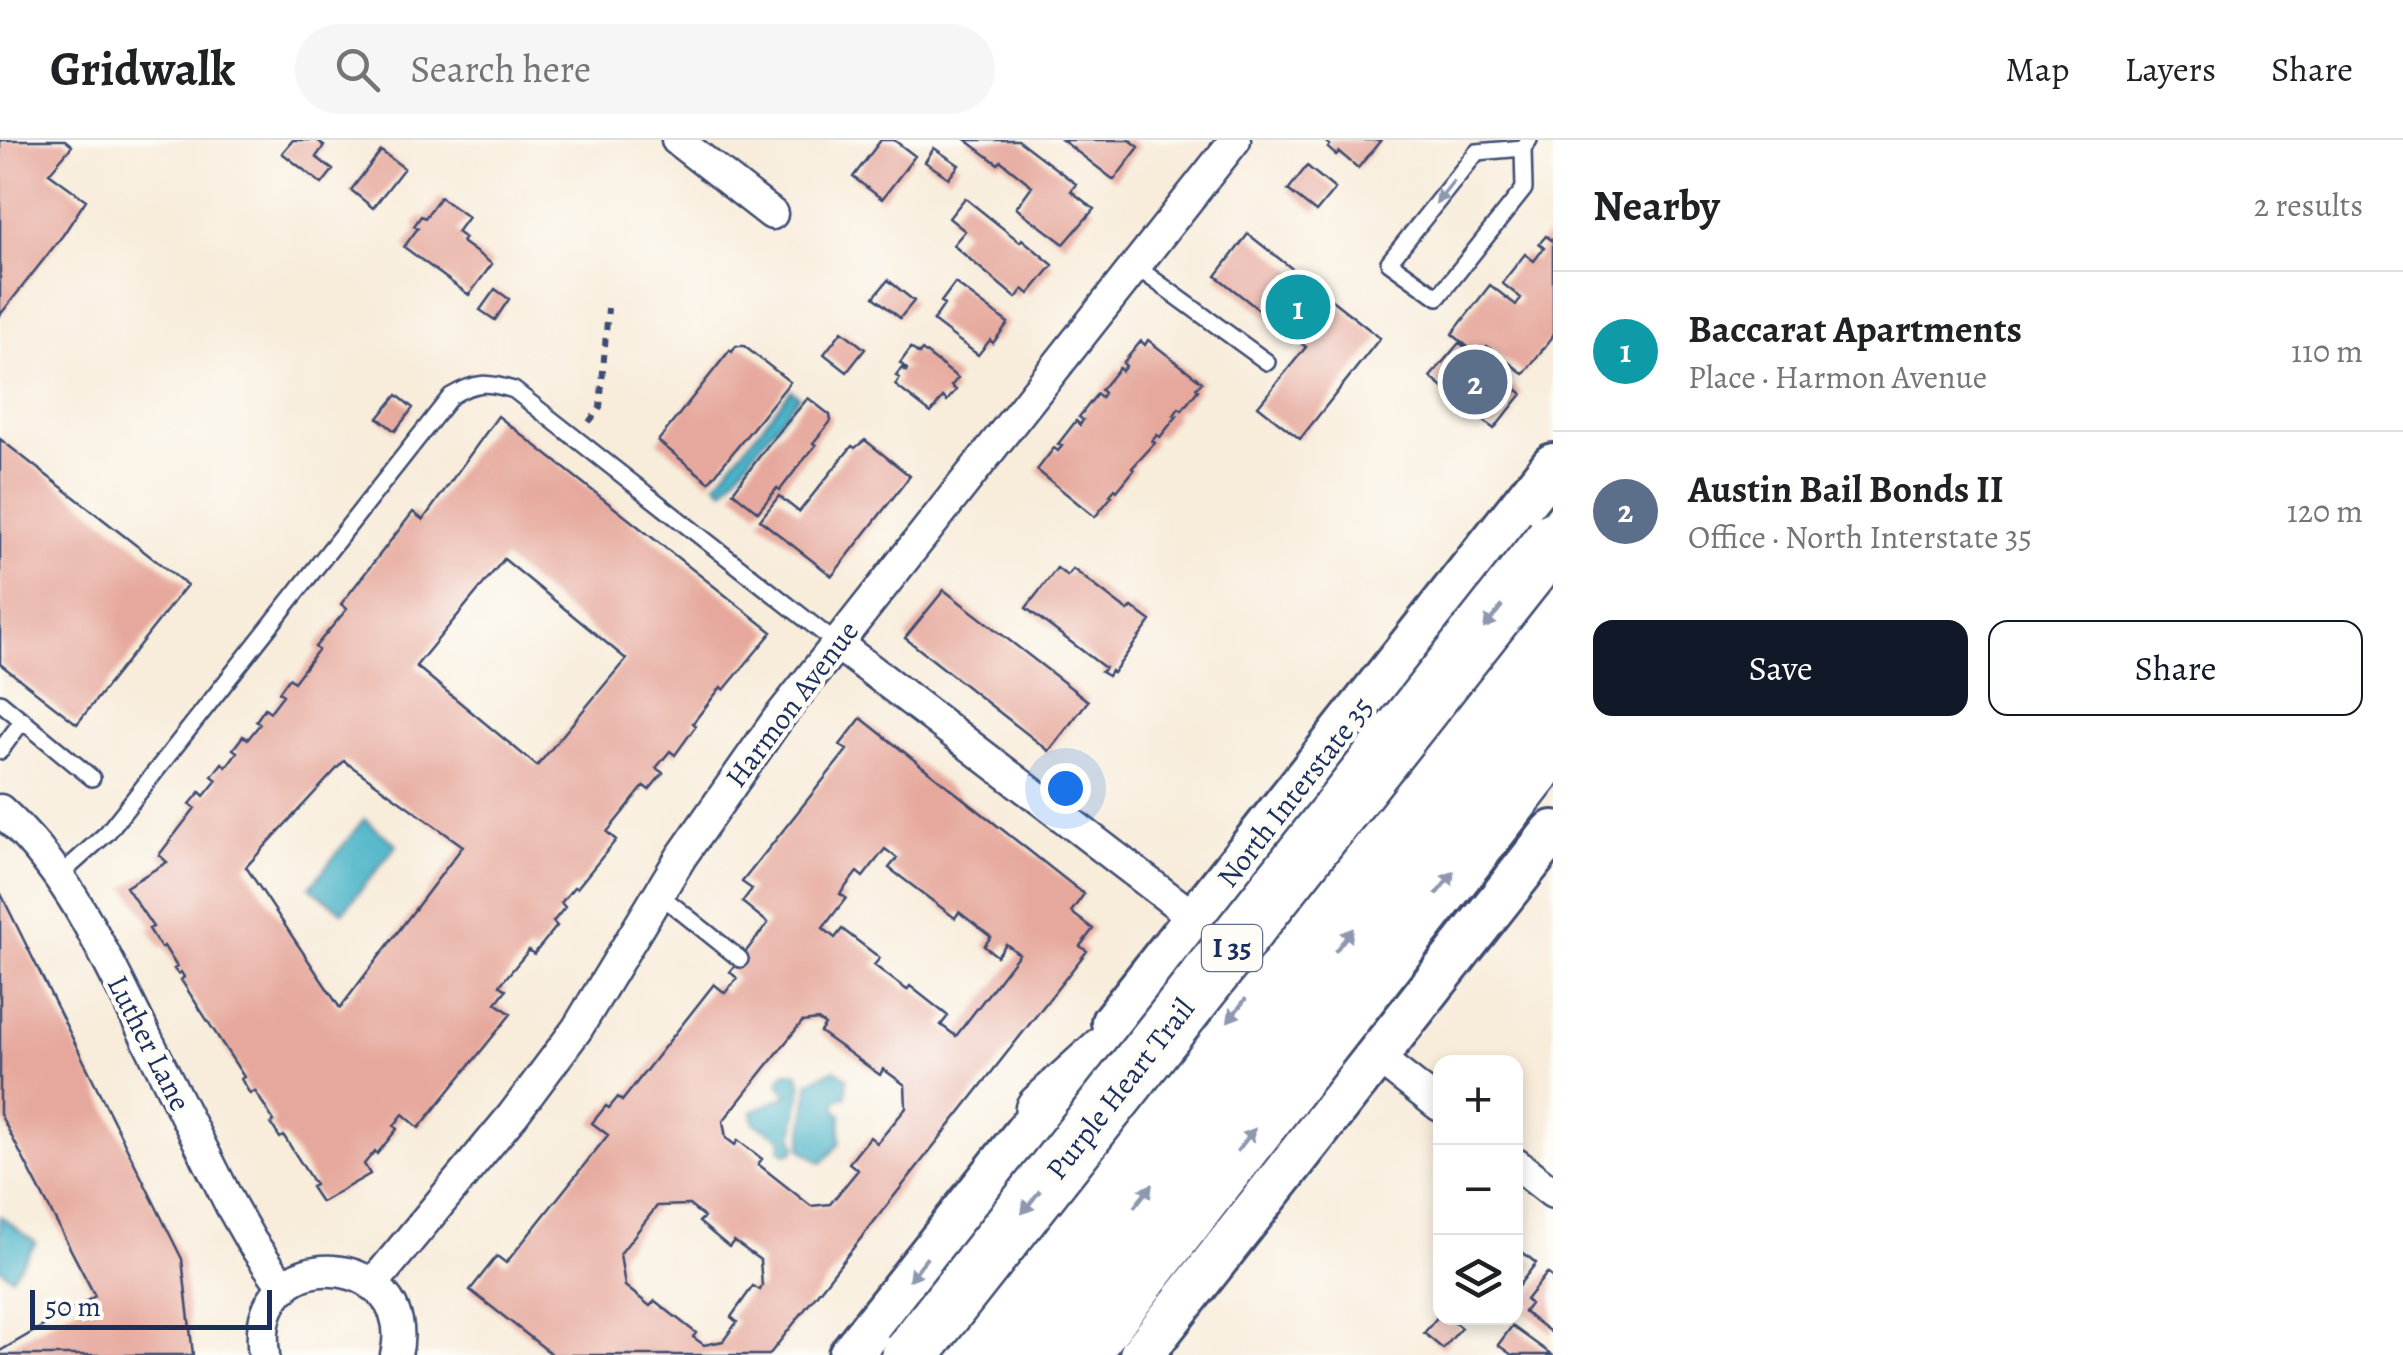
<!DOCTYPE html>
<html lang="en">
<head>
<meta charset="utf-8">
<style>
	body { margin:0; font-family:Alegreya,serif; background:#f6f6f6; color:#202124 }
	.controls { position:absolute; right:30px; bottom:30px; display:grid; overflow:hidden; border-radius:20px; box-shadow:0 5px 15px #0003 }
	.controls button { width:90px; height:90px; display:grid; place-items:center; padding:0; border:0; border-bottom:2px solid #e0e0e0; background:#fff; color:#202124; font:50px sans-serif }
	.scale { position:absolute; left:30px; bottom:25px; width:242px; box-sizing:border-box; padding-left:10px; border:5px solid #1b2f5e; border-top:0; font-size:28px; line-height:35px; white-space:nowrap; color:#1b2f5e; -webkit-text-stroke:8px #fdfcf7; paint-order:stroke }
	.you { position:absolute; left:1065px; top:648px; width:35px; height:35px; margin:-25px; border:8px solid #fff; border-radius:50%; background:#1a73e8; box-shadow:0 0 0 15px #1a73e833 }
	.badge { display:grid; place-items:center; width:65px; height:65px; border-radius:50%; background:#111827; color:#fff; font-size:32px; font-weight:700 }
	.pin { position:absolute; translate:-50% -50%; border:5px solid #fff; box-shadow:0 2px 10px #0006 }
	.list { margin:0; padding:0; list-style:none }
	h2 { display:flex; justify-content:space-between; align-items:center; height:130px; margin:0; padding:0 40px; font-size:42px }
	h2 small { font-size:32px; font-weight:400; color:#757577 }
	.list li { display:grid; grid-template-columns:65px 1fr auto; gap:30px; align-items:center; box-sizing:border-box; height:160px; padding:0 40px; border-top:2px solid #e0e0e0 }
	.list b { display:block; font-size:38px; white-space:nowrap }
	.list p { margin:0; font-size:32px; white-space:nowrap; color:#757577 }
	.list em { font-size:32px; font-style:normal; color:#757577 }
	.actions { display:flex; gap:20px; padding:30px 40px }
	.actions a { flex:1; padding:22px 0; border:2px solid #111827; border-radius:20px; text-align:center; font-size:35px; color:#111827 }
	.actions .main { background:#111827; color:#fff }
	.icon { flex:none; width:55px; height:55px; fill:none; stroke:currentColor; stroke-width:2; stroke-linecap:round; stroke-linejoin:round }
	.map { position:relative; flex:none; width:1553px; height:1215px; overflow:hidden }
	header { display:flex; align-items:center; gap:60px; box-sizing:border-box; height:140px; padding:0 50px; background:#fff; border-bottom:2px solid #e0e0e0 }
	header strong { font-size:48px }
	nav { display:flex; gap:55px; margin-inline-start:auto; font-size:35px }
	.search { width:700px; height:90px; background:#f6f6f6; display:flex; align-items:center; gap:25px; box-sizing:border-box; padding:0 35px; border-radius:55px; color:#757577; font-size:38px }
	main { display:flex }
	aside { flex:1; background:#fff }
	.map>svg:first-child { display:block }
	.water { fill:#49b3c7; stroke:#327192; stroke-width:2.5 }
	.building { fill:#e6a89c; fill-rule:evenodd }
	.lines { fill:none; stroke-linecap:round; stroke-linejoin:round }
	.lane-casing { stroke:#3c4b71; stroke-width:20 }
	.street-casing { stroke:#3c4b71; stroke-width:35 }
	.secondary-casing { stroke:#3c4b71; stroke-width:48 }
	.highway-casing { stroke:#3c4b71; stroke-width:60 }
	.path { stroke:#3c4b71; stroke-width:6; stroke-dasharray:8 8; stroke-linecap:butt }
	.lane { stroke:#fff; stroke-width:15 }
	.street { stroke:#fff; stroke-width:30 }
	.secondary { stroke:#fff; stroke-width:42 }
	.highway { stroke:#fff; stroke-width:55 }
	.highway-bridge-casing { stroke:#3c4b71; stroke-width:60; stroke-linecap:butt }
	.highway-bridge { stroke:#fff; stroke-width:55 }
	.oneway { fill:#8d97ae }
	.labels { text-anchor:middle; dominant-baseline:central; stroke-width:9; stroke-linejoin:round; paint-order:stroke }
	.shield { fill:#fdfcf7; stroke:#5f6c8c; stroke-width:2.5 }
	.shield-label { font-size:28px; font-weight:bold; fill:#1b2f5e }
	.street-label { font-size:30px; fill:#1b2f5e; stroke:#fdfcf7 }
</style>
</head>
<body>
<header>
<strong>Gridwalk</strong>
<div class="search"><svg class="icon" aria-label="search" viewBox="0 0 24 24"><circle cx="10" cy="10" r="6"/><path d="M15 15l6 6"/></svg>Search here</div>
<nav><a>Map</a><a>Layers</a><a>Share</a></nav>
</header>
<main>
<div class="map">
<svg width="1553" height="1215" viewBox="0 0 1553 1215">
	<rect width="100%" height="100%" fill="#fdfcf7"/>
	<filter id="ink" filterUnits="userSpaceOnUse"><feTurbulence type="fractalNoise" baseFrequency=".01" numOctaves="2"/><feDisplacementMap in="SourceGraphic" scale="20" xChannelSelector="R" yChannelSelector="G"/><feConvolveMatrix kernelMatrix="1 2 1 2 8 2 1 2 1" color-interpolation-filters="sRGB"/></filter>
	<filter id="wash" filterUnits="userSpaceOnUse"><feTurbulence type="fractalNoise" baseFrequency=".0048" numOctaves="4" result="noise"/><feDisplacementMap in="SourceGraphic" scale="40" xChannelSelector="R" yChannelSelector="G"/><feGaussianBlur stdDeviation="2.25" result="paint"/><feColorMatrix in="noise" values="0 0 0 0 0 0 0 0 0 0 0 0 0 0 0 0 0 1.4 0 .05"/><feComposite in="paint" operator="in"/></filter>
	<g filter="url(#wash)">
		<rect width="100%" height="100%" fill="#f8ecda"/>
		<path class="water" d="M791,250L799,256L724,350L716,343Z
			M364,679L397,705L343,772L310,747Z
			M835,929L847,938L846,957L840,958L835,964L837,971L841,974L840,1003L822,1023L801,1009L809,942Z
			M787,932L798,933L802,944L793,998L797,1006L793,1012L787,1014L780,1009L782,998L754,983L752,971L789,955C780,949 774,940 787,932Z
			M0,1076L36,1103L11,1137L0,1128Z"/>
		<g id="blocks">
			<path class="building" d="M0,0H65L72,6L49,33L86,60L63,95L0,175Z
				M293,0H317L324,6L316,17L333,30L322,44L282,13Z
				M881,0H894L915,16L882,59L853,37Z
				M966,0H1018L1076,44L1071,51L1094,69L1064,104L1016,68L1032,46L1001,21L998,24Z
				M1062,0H1130L1139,7L1114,40Z
				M1328,0H1381L1358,28L1339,12L1336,15L1328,8L1330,5L1326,2Z
				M934,8L959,25L949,38L925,22Z
				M381,11L404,28L373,68L351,50Z
				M1307,26L1335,49L1316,72L1288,50Z
				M440,57L468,77L457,92L465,98L462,102L492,124L469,155L404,107L418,88L414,86L421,76L425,78Z
				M965,58L1020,102L1022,99L1053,125L1029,154L1023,149L1016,158L953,105L965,91L949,78Z
				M1248,94L1380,198L1300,299L1258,266L1306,207L1216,136Z
				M1546,96L1553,101V196L1524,234L1487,206L1479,216L1452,194L1490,145L1516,165L1521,158L1502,143L1525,114L1534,121L1544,108L1539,104Z
				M888,140L914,161L900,178L874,157Z
				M955,143L1008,183L993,203L990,200L978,215L933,181L944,165L941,162Z
				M495,149L509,159L495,180L480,170Z
				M842,191L865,209L847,232L824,214Z
				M1148,200L1202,242L1196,248L1198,250L1182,270L1179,268L1174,275L1177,276L1160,297L1157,295L1152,301L1155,303L1132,328L1134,330L1117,351L1115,349L1110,355L1112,356L1095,377L1037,330L1054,308L1058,311L1062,306L1058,304L1076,281L1080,285L1083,280L1079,277L1097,254L1101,258L1104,253L1101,250L1119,228L1122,231L1126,226L1123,223L1141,201L1145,205Z
				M1459,203L1522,254L1494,289L1430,237Z
				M736,206H744L790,242L709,342L658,301L730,210L732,212Z
				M911,208L919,214L922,210L958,238L951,246L956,250L947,261L943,257L931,273L895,245L900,238L896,236L902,228L906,231L907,229L900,223Z
				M397,255L413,268L395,291L378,278Z
				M808,258L830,275L831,281L813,303L816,305L797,328L780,350L777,348L758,372L733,352L768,305Z
				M498,276L772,492L724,550L721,547L693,583L696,586L675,615L670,611L656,628L663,633L649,650L644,646L607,692L616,700L577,748L574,747L561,763L565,767L553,782L557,786L534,814L529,810L500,845L506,850L496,863L511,874L419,988L403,974L394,986L397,989L377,1014L375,1011L364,1024L370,1034L321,1062L311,1047L315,1045L284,996L280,998L271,984L274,981L255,951L250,954L241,939L244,937L181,840L184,837L181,832L178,834L174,829L177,827L164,806L161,808L149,789L153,787L126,747L167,722L159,715L195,668L190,664L200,652L204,656L217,640L212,636L222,623L226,627L237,612L233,609L243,596L248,599L260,584L256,581L265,568L270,572L283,555L279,552L289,538L294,542L318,510L315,507L347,469L341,464L413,372L423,380ZM504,419L626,519L537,626L416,526ZM344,621L463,706L340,868L246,727Z
				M0,299L187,445L77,584L0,524Z
				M865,300L910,336L832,436L760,380L779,356L799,372L852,306L855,308Z
				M1057,428L1067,436L1073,429L1128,471L1132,467L1151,481L1113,533L1111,531L1108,536L1101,532L1105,528L1026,468Z
				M944,450L1088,561L1049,611L905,498Z
				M861,578L1084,754L1071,772L1093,789L1080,806L1087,811L769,1215H553L470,1150L497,1116L506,1123L608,995L592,983L606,966L609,968L618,957L622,961L714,844L725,853L737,838L730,832L768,783L742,762L752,749L742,742L847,610L840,605ZM885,709L897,718L889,728L955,778L959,772L991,797L984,806L997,816L1006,804L1019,814L956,896L941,885L948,876L910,846L907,850L874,825L880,818L842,789L835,798L823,788L846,758L840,754L857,732L863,737ZM818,880L825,885L820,892L880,935L883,929L905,945L906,968L877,1003L870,997L849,1023L858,1030L830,1064L811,1066L758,1024L762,1019L738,1000L735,1005L726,998L723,981L802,882ZM689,1065L704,1077L699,1082L729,1107L734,1101L760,1120L762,1146L760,1150L753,1146L731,1177L737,1182L723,1201L704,1205L693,1197L696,1193L655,1161L650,1166L625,1146L620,1114L657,1066Z
				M0,752L182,1119L193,1215H0V1211L95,1156L0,974Z
				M1516,1107L1536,1123L1516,1149Z
				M1547,1133L1553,1138V1194L1524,1172L1530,1164L1526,1160Z
				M1440,1174V1178H1449L1461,1188L1443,1209L1424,1193Z
				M1512,1186L1552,1215H1512L1498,1205Z"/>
		</g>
	</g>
	<g filter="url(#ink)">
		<use href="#blocks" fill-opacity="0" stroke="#3c4b71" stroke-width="2.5"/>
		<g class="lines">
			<defs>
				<path id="lane" d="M1523,8L1477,12L1389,122L1438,157L1524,49L1523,8L1529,0
					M1135,126L1267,222
					M0,562L92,638
					M0,611L23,580
					M59,736L107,693L451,256C476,241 487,242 514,250L836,503
					M659,754L740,819"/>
				<path id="street" d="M677,0L772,74
					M836,503L1195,778
					M0,670C68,732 97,799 137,879C168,941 199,1002 230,1064L251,1101L284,1148
					M1377,917L1440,966
					M1516,1024L1553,1053
					M372,1145L513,975L577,889L681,717L777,580L1235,0
					M264,1215C247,1094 421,1112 396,1215"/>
				<path id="secondary" d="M1113,882L1553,325
					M850,1215L1063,946
					M1141,1215L1553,692"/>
				<path id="highway" d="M1043,971L1188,839
					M965,1215L1553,468
					M1019,1215L1553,532
					M1079,1215L1553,605"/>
			</defs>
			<use href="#lane" class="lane-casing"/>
			<use href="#street" class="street-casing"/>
			<use href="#secondary" class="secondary-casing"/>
			<use href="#highway" class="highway-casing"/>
			<path class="path" d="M589,282L600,268L608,168"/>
			<use href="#lane" class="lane"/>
			<use href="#street" class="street"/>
			<use href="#secondary" class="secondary"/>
			<use href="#highway" class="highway"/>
			<defs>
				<path id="highway-bridge" d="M910,1215L1553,400"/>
			</defs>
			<use href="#highway-bridge" class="highway-bridge-casing"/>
			<use href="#highway-bridge" class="highway-bridge"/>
		</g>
		<defs><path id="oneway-solid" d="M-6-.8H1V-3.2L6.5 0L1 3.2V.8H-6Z" transform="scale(2.5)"/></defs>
		<g class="oneway">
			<use href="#oneway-solid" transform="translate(1445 52) rotate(129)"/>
			<use href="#oneway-solid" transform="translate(1493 477) rotate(128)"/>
			<use href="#oneway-solid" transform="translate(1445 743) rotate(-52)"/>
			<use href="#oneway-solid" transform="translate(1344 800) rotate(-52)"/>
			<use href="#oneway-solid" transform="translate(1237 870) rotate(128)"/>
			<use href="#oneway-solid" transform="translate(1246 1000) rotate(-52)"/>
			<use href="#oneway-solid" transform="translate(1143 1056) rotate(-52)"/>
			<use href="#oneway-solid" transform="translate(1031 1062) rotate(128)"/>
			<use href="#oneway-solid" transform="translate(918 1129) rotate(128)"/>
		</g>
	</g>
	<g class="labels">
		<rect class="shield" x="1202" y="785" width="60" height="46" rx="8"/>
		<g class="shield-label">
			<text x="1232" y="808">I 35</text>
		</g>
		<g class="street-label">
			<text transform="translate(792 564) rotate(-53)">Harmon Avenue</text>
			<text transform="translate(1295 652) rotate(-52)">North Interstate 35</text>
			<text transform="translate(149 903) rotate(63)">Luther Lane</text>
			<text transform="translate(1120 949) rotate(-52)">Purple Heart Trail</text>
		</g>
	</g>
</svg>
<div class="controls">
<button>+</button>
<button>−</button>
<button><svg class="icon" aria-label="layers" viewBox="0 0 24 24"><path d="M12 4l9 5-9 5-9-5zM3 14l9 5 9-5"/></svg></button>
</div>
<div class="scale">50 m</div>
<div class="you"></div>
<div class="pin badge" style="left:1298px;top:167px;background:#0f9aa8">1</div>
<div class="pin badge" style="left:1475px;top:242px;background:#5c6f8a">2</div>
</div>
<aside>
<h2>Nearby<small>2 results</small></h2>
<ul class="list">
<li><span class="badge" style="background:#0f9aa8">1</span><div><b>Baccarat Apartments</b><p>Place · Harmon Avenue</p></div><em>110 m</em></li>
<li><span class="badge" style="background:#5c6f8a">2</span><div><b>Austin Bail Bonds II</b><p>Office · North Interstate 35</p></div><em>120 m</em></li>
</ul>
<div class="actions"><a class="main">Save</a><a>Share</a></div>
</aside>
</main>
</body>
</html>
